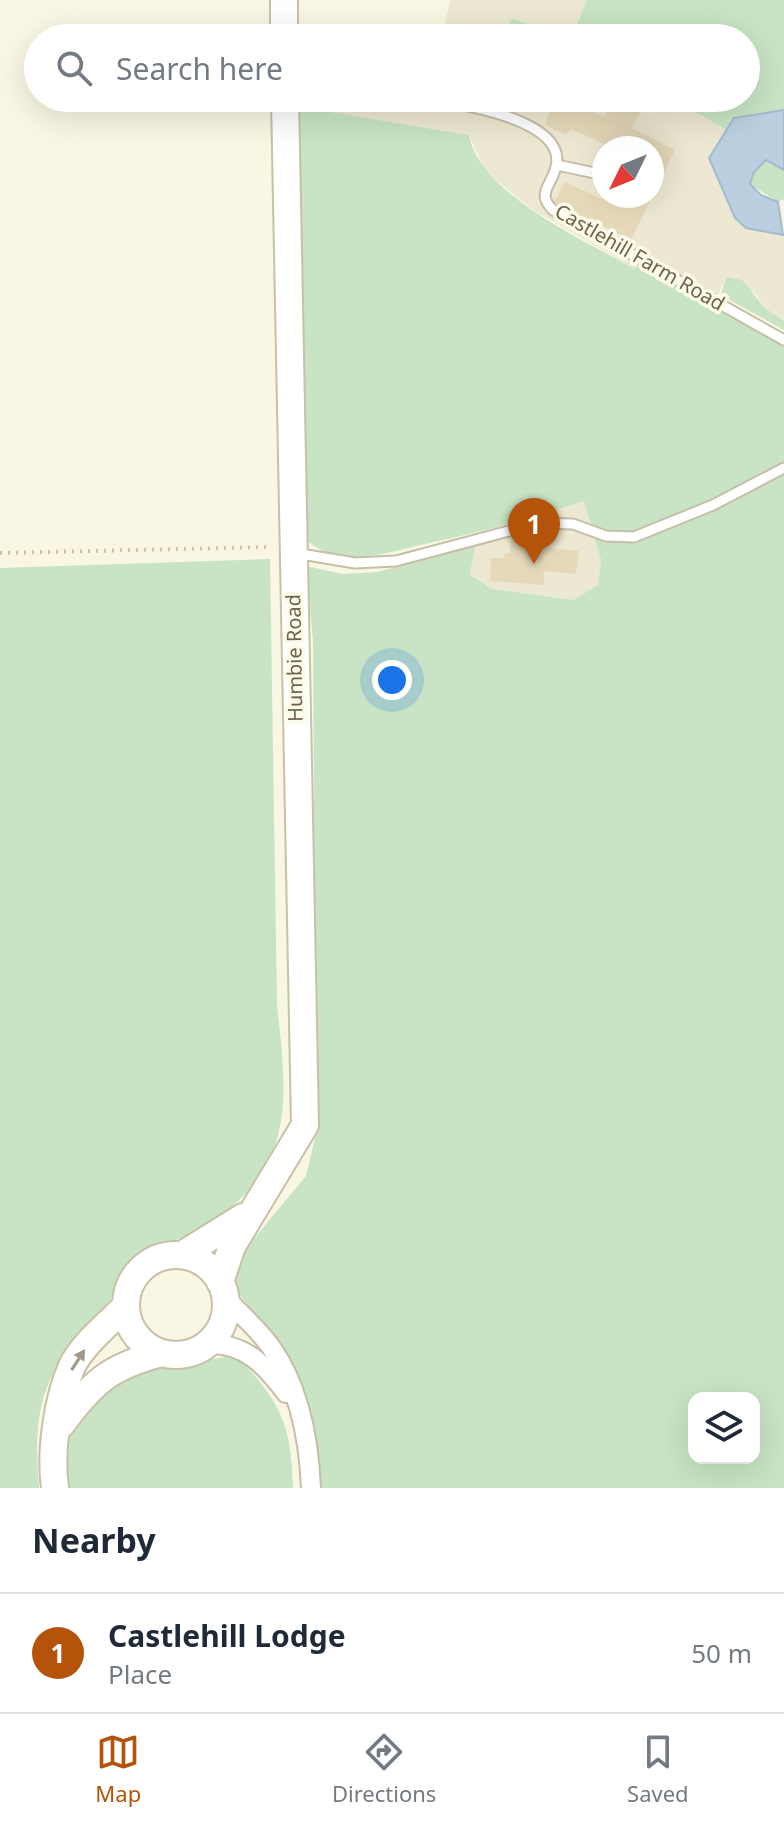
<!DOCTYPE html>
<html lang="en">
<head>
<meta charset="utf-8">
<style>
	body { margin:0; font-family:"Noto Sans",sans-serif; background:#f2f2f3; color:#1f2937 }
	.controls { position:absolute; right:24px; bottom:24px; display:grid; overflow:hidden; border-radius:16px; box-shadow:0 8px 32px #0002 }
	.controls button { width:72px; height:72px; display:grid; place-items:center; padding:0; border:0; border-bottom:2px solid #e0e1e3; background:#fff; color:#1f2937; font:40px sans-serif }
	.compass { position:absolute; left:592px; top:136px; width:72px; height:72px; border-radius:50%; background:#fff; box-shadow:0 8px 32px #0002; rotate:227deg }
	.you { position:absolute; left:392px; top:680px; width:28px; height:28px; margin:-20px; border:6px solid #fff; border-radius:50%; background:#1a73e8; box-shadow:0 0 0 12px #1a73e833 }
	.badge { display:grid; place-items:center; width:52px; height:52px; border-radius:50%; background:#b45309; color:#fff; font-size:26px; font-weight:700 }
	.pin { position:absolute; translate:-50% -66px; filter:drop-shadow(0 2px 4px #0008) }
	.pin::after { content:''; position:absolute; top:42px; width:28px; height:24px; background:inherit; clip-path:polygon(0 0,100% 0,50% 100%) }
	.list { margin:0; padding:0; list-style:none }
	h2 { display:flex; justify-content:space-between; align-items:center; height:104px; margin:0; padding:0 32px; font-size:34px }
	h2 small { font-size:26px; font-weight:400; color:#747a83 }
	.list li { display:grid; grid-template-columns:52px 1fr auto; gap:24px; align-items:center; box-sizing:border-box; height:120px; padding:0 32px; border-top:2px solid #e0e1e3 }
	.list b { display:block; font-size:30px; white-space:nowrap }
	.list p { margin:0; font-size:26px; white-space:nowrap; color:#747a83 }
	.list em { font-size:26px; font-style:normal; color:#747a83 }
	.icon { flex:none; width:44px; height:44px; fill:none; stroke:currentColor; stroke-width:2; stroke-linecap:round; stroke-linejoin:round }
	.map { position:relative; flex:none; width:784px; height:1488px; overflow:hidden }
	.search { position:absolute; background:#fff; box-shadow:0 8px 32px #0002; left:24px; right:24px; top:24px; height:88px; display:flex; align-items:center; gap:20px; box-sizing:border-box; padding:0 28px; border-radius:44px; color:#747a83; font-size:30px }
	.sheet { height:224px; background:#fff }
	nav { display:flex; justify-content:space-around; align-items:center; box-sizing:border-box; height:112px; border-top:2px solid #e0e1e3; background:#fff; font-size:22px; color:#747a83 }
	nav a { display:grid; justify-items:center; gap:4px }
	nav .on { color:#b45309 }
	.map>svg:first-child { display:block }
	.residential { fill:#ede8d1; fill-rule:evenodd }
	.green { fill:#c8e4c4; fill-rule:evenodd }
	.water { fill:#bbcfe0; stroke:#a2bbd0; stroke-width:2 }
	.building { fill:#e6d9ba }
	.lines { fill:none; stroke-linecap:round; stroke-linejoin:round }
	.lane-casing { stroke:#c6bea9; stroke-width:13 }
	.street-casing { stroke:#c6bea9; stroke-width:22 }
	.secondary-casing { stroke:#c8c0a7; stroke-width:30 }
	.path { stroke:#cfc1a2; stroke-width:4; stroke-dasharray:2 6; stroke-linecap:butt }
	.lane { stroke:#fff; stroke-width:9 }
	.street { stroke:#fff; stroke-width:18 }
	.secondary { stroke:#fff; stroke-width:26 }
	.oneway { fill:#a1998b }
	.labels { text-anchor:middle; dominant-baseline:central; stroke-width:7; stroke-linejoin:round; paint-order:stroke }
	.street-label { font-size:20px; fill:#6e624d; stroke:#fcfbe9 }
</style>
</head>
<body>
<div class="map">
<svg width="784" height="1488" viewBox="0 0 784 1488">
	<rect width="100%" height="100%" fill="#f9f7e4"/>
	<path class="residential" d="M450,0H587L571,38L512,18L500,38H442Z
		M318,98H671L727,130L709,158L783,235L784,228V321L765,308L756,294L726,277L714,305L641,261L636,269L533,210L485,171L469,135L306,108ZM604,148H652V196H604Z
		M584,501L601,560L598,585L573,600L494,589L470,575L477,535Z"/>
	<path class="green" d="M587,0H784V110L735,118L727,130L671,98H746V38H628L626,27L617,38H571Z
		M512,18L566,38H500Z
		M306,108L469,135C479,194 588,242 635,269L641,261L784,346V1488H320C314,1434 309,1391 279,1344C266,1323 246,1306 232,1284L241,1254L306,1176L316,1134L313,641L306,566L343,574L377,572L475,546L470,575L493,589L573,600L598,585L601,560L584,501C534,518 485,531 434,542C394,550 338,573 305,538L298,109ZM694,1398H754V1458H694Z
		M766,160L784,170V199L778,202L750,184L754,172Z
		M726,277L742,280L765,308L784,321V330L721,295Z
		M270,559L277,1005C288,1103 296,1171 202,1228C181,1241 155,1244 135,1258C118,1270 118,1288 108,1304C98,1321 80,1334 68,1350C35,1393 35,1436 39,1488H0V568Z
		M236,1355C281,1402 291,1424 293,1488H67V1444L86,1406L106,1387L136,1372Z"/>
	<path class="water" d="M784,110V170L766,160L754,172L750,184L761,195L778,202L783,235L746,228L735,218L709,158L734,118Z"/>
	<path class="building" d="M555,98L604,116L613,98H648L632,128L675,150L631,240L554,203L565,182L622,208L628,196H652V148H613L571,129L566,135L545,125Z
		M511,538L538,540L537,547L579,551L576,574L544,571V585L490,581L491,558H504L505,553H510Z"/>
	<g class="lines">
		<defs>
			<path id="lane" d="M424,98C454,103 568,118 556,167C551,186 536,194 553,210L784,340
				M557,165L604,175
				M295,553L355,563L396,561L539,523L573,524L606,536L634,537L713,505L784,468"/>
			<path id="street" d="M225,1297C240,1314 258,1329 271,1347C300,1388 309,1440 311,1488
				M207,1344C244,1342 265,1365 286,1393"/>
			<path id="secondary" d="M284,0V38
				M182,1255L243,1217
				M126 1305a50 50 0 1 1 100 0a50 50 0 1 1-100 0Z
				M220,1282L232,1246L305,1125L285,98
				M61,1425C92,1382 111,1366 162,1353
				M55,1488C50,1452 57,1400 72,1366C83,1344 108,1324 126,1306"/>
		</defs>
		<use href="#lane" class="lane-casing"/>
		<use href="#street" class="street-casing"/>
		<use href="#secondary" class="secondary-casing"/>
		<path class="path" d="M0,553L270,547"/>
		<use href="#lane" class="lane"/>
		<use href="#street" class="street"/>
		<use href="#secondary" class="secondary"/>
	</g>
	<defs><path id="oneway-solid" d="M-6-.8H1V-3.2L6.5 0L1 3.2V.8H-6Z" transform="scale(2)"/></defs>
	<use class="oneway" href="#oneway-solid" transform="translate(78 1360) rotate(-57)"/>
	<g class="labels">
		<g class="street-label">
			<text transform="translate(640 257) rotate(30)">Castlehill Farm Road</text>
			<text transform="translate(294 658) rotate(-91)">Humbie Road</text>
		</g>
	</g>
</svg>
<div class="controls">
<button><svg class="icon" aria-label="layers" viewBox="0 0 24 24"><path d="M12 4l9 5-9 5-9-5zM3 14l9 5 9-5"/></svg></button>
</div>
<svg class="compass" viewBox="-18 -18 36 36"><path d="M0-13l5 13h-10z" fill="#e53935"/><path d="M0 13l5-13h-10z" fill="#747a83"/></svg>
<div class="you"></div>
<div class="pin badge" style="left:534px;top:564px">1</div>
<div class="search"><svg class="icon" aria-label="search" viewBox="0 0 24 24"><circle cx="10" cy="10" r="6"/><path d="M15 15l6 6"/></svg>Search here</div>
</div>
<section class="sheet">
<h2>Nearby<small></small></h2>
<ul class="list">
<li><span class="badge">1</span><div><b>Castlehill Lodge</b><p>Place</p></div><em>50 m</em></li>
</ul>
</section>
<nav>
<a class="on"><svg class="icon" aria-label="map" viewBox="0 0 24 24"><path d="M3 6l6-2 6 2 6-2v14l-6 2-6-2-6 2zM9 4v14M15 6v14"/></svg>Map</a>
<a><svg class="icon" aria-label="directions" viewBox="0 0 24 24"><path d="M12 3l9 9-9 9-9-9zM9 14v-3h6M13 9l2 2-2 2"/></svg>Directions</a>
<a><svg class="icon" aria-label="saved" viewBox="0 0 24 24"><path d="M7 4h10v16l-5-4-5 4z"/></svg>Saved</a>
</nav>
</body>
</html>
